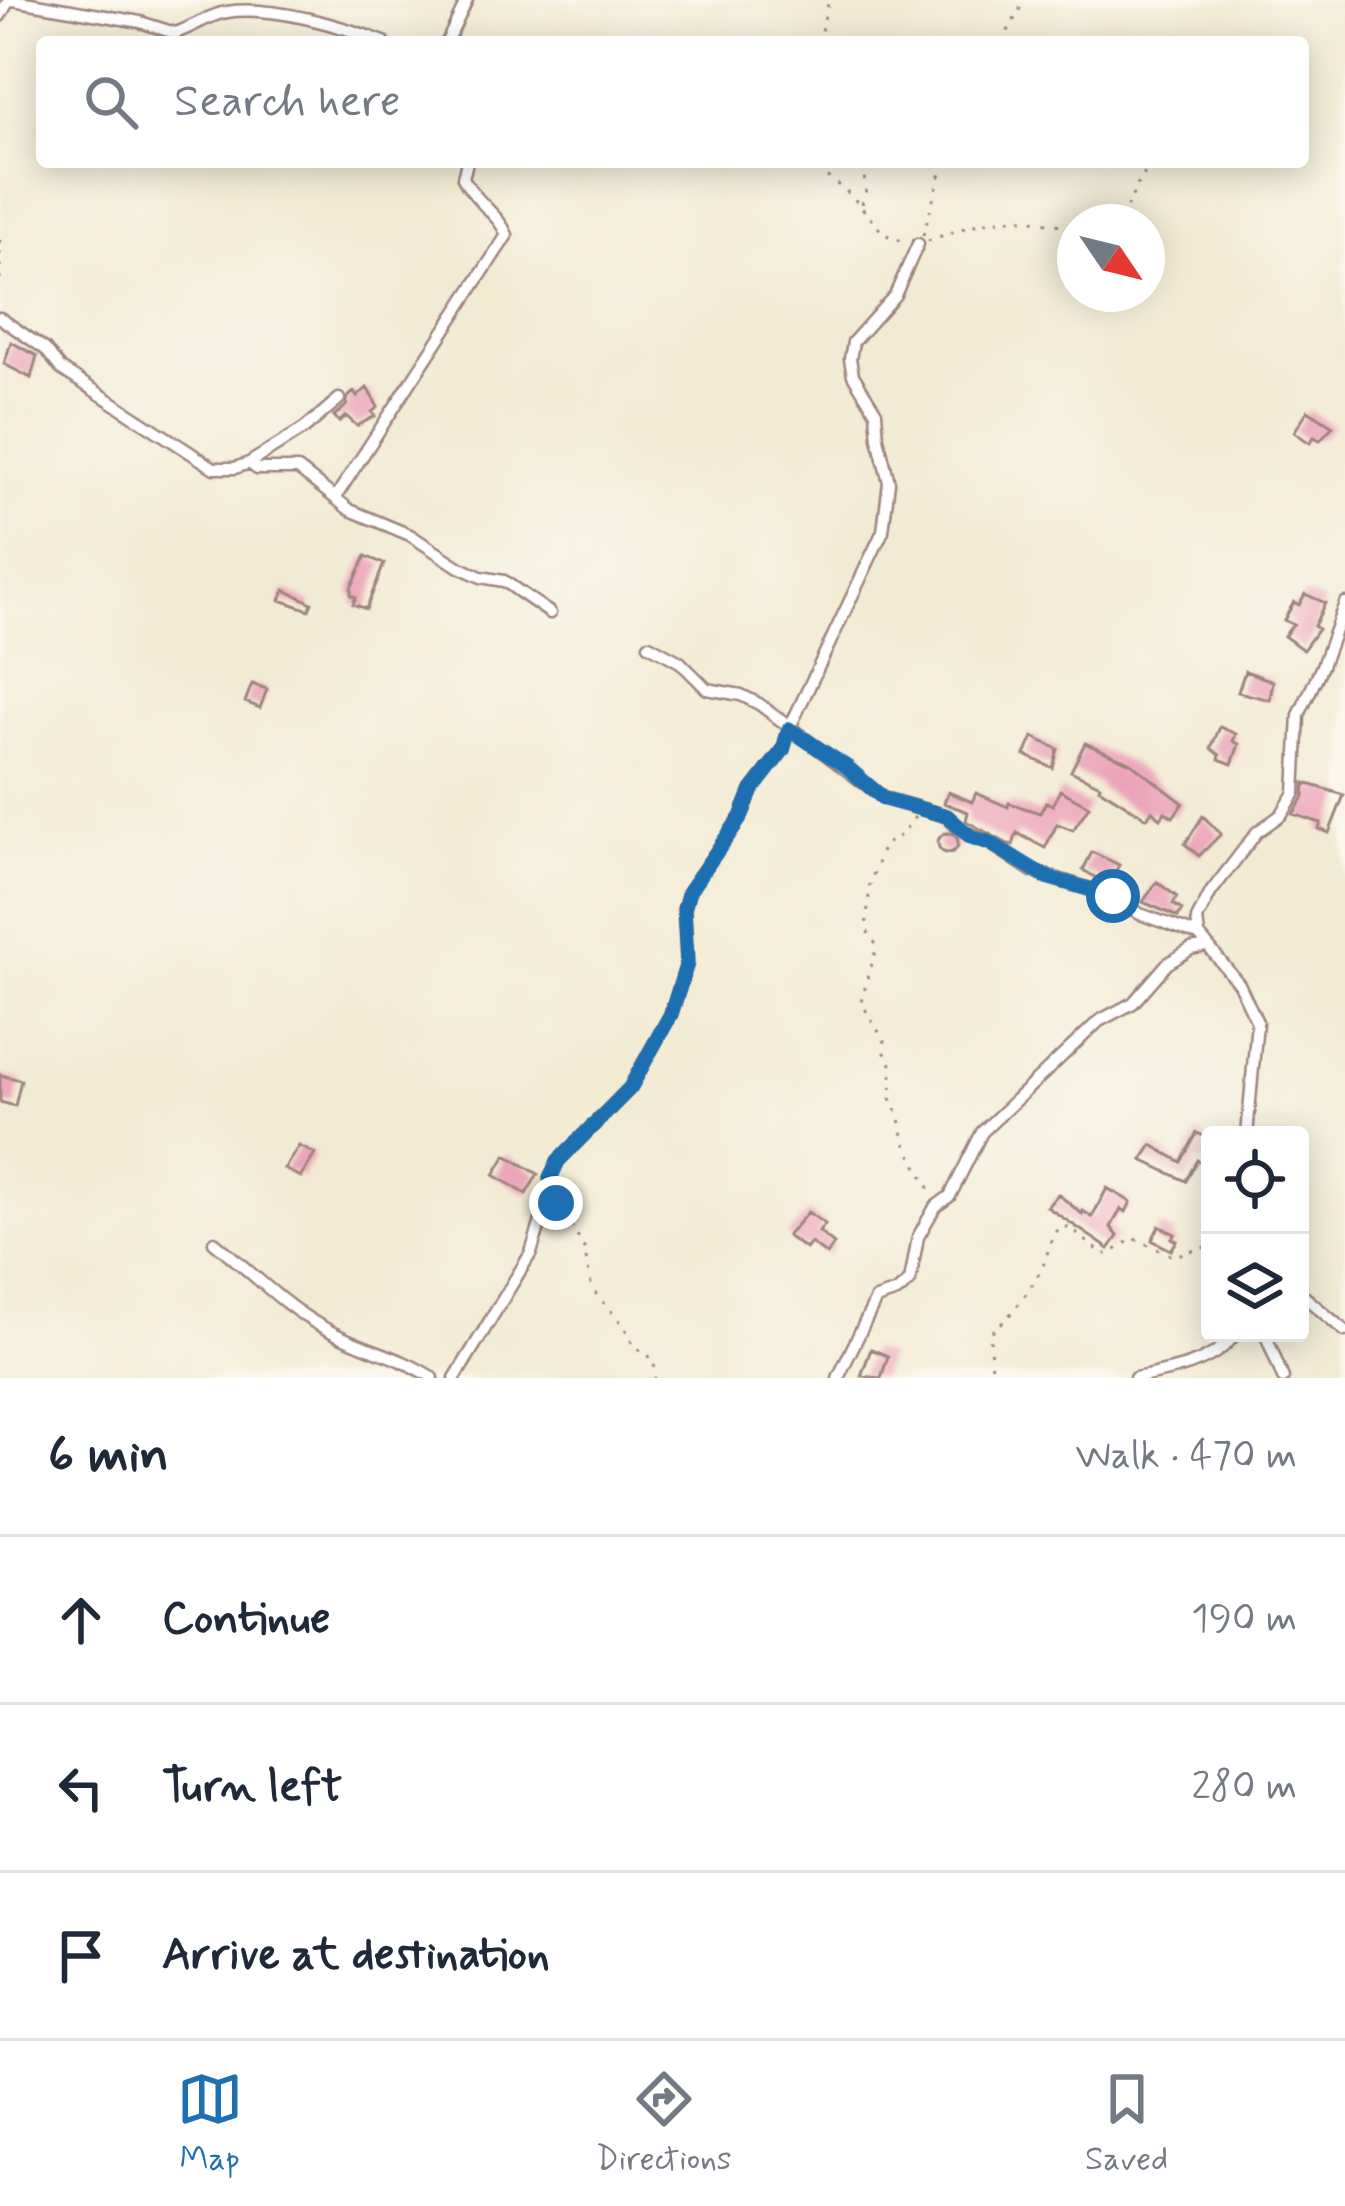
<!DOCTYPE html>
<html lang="en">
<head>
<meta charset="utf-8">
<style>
	body { margin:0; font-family:Mynerve,sans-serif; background:#f6f6f7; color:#1f2937 }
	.controls { position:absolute; right:36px; bottom:36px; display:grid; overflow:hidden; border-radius:12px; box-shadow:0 6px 30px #0003 }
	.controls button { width:108px; height:108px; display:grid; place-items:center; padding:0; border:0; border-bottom:3px solid #e0e1e3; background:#fff; color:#1f2937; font:60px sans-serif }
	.compass { position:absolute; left:1057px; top:204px; width:108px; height:108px; border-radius:50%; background:#fff; box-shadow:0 6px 30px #0003; rotate:125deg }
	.stop { position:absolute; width:36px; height:36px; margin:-27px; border:9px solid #1f6fb2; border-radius:50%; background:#fff }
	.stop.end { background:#1f6fb2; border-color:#fff; box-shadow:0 3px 12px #0008 }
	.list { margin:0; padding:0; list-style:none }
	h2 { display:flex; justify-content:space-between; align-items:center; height:156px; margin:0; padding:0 48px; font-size:51px }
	h2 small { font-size:39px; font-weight:400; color:#747a83 }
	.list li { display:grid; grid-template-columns:78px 1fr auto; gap:36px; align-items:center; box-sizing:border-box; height:168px; padding:0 48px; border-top:3px solid #e0e1e3 }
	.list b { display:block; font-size:45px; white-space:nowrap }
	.list em { font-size:39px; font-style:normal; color:#747a83 }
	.icon { flex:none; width:66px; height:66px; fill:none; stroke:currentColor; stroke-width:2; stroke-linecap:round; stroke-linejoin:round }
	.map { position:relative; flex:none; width:1345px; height:1378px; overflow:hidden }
	.search { position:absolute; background:#fff; box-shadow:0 6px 30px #0003; left:36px; right:36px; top:36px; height:132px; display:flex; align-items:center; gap:30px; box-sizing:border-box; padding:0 42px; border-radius:12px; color:#747a83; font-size:45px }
	.sheet { height:660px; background:#fff }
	nav { display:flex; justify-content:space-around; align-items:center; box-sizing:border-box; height:168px; border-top:3px solid #e0e1e3; background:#fff; font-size:33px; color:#747a83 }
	nav a { display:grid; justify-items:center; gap:6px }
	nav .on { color:#1f6fb2 }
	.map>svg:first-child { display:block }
	.building { fill:#eca4ba }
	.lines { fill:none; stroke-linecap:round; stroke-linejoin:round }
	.street-casing { stroke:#9e857f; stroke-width:15 }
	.path { stroke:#9e857f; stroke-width:3; stroke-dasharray:3 9; stroke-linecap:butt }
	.street { stroke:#fff; stroke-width:10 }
	.route { stroke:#1f6fb2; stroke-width:15 }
</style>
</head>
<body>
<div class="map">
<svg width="1345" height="1378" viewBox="0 0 1345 1378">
	<rect width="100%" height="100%" fill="#fbf7ec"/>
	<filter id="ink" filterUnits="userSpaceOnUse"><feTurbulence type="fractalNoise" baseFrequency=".00833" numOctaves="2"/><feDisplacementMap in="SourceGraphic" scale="24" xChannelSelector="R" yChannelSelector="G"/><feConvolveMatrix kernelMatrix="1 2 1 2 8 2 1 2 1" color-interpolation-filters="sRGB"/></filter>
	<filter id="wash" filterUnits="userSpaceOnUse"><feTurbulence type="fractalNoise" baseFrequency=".004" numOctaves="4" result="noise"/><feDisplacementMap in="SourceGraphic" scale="48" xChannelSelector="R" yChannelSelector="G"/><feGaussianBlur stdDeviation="2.7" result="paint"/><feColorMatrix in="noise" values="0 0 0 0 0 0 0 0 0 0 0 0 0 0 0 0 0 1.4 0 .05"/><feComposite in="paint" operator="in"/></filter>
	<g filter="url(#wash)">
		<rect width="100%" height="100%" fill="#f2ebd3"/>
		<g id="blocks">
			<path class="building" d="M11,342L37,356L31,378L4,364Z
				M367,388L378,407L372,412L375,416L357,426L346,416L339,422L334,416L346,406L348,397L354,392L357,397Z
				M1308,410L1333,426L1320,440L1314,437L1310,443L1294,432Z
				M366,556L384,564L366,609L353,604L356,597L351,595V588Z
				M285,590L312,603L309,610L280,600Z
				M1305,594L1325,603L1314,626L1318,629L1303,650L1284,636L1293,625L1284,620L1294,602L1299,605Z
				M1245,671L1273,681L1270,700L1238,692Z
				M252,684L267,689L260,708L245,702Z
				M1220,727L1236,734L1233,741L1239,744L1232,764L1219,759L1220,755L1211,748Z
				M1033,737L1058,749L1053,768L1025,755Z
				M1085,743L1131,763L1183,803L1173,817L1165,812L1161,818L1152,811L1147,818L1099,788L1100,785L1071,771Z
				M1305,783L1344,795L1329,833L1319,829L1321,823L1293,814L1304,797Z
				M1060,790L1089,806L1073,830L1057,824L1045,848L1017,833L1013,845L1008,844L966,821L968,812L944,803L948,792L972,802L976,793L1008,807L1009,803L1040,813L1046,802L1053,805Z
				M1203,816L1221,834L1199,856L1185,844Z
				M938 843a10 10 0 1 1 20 0a10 10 0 1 1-20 0Z
				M1092,852L1119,865L1109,885L1083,870Z
				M1157,882L1177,897L1173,904L1182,910L1178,917L1143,902Z
				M0,1075L21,1080L15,1106L0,1102Z
				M1197,1133L1210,1139V1154L1205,1164L1197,1160L1186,1181L1142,1160L1152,1145L1181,1162Z
				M299,1146L315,1154L301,1177L284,1169Z
				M506,1155L538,1174L526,1194L494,1175Z
				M1107,1188L1131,1202L1126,1212L1121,1209L1111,1227L1118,1236L1109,1249L1047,1207L1058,1194L1082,1214L1083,1211L1092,1217Z
				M808,1212L825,1224L819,1232L834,1244L827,1255L811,1243L806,1249L787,1236Z
				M1159,1226L1175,1234L1172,1238L1177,1241L1171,1250L1152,1240Z
				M871,1349L888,1356L881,1378L861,1376Z"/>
		</g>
	</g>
	<g filter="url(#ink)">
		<use href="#blocks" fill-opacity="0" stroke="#9e857f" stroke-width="3"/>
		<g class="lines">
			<defs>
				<path id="street" d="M13,0L140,22L175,33C192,28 210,14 227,12C272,5 342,26 384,42
					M0,16L9,0
					M447,42L467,0
					M0,318L45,349L61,369L214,468H235L249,463
					M339,399L305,428L249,463L257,469H298L335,498L507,235C498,213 475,202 463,178L467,162
					M335,498L350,510L410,535L459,567L481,577L504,581L550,613
					M649,645L680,662L707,689L741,695L759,704L884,798L947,816L960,830L990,843L1032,871L1113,896L1140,914L1199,935
					M1247,1135L1257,1022L1239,984L1199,935L1197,919L1211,892L1257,832L1281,815L1295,793L1299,715L1322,666L1345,603
					M214,1242C252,1272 284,1307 328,1330C362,1349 400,1356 433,1378
					M1300,1293L1345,1331
					M1265,1333L1283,1378
					M455,1378L531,1253L544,1211L554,1196L550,1178L558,1161L630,1088L671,1014L687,963L684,909L689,891L741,817L752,790L783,750L789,729L883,531L889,482L878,438L876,412L853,375L850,359L853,342L895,295L918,244
					M838,1378L876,1299L897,1292L910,1281L918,1237L935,1207L950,1196L982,1132L1099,1021L1133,1003L1167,964L1191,949L1207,946
					M1135,1378C1171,1371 1214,1364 1236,1333"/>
			</defs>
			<use href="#street" class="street-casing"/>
			<path class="path" d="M818,42L829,0
				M1002,42L1025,0
				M808,162L851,195L884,234L907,243
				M862,204L866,190L862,162
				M1082,222L1123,212C1140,187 1131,184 1157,162
				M923,235L944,162
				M0,240V286
				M928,241C960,229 990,217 1025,219C1043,221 1057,227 1075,224
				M915,817L901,835L884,845L870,883L866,929L877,946L861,1002L885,1042V1053L892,1066L891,1098L900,1118L904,1141L933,1195
				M559,1205L584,1248L592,1289L624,1326L633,1345L654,1360L655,1378
				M991,1378L990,1332C1006,1325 1037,1281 1044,1263C1049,1249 1051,1239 1060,1227H1068L1103,1254H1110L1133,1238L1173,1256L1210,1246"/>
			<use href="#street" class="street"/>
		</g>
	</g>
	<g class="lines" filter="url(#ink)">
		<path class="route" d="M556,1203L550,1178L558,1161L630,1088L671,1014L687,963L684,909L689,891L741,817L752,790L783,750L789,729L847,767L884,799L947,816L971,837L990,843L1046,877L1113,896"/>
	</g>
</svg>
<div class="controls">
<button><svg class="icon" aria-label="locate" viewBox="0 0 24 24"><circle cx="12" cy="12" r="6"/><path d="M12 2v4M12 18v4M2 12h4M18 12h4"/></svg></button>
<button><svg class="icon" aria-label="layers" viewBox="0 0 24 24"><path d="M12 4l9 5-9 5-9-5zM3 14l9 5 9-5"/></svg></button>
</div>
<svg class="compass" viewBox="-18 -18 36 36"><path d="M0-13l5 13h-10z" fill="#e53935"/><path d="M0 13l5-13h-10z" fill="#747a83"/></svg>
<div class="stop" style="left:1113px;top:896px"></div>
<div class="stop end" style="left:556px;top:1203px"></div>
<div class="search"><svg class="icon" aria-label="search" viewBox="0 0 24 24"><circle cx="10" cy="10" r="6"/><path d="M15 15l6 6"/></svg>Search here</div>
</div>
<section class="sheet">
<h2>6 min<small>Walk · 470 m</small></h2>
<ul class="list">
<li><svg class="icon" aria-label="ahead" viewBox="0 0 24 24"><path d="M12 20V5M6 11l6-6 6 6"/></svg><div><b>Continue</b></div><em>190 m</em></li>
<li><svg class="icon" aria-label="left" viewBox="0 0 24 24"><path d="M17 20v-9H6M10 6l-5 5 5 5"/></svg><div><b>Turn left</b></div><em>280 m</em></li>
<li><svg class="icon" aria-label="arrive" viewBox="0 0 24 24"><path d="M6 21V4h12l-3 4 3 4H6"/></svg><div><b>Arrive at destination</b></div></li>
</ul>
</section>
<nav>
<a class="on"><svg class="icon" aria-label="map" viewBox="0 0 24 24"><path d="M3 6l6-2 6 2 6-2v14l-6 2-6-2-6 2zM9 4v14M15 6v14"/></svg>Map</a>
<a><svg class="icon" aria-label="directions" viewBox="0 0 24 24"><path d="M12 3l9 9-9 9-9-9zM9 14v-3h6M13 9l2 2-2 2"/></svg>Directions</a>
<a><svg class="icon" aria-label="saved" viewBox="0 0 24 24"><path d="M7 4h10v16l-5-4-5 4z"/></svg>Saved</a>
</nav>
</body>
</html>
